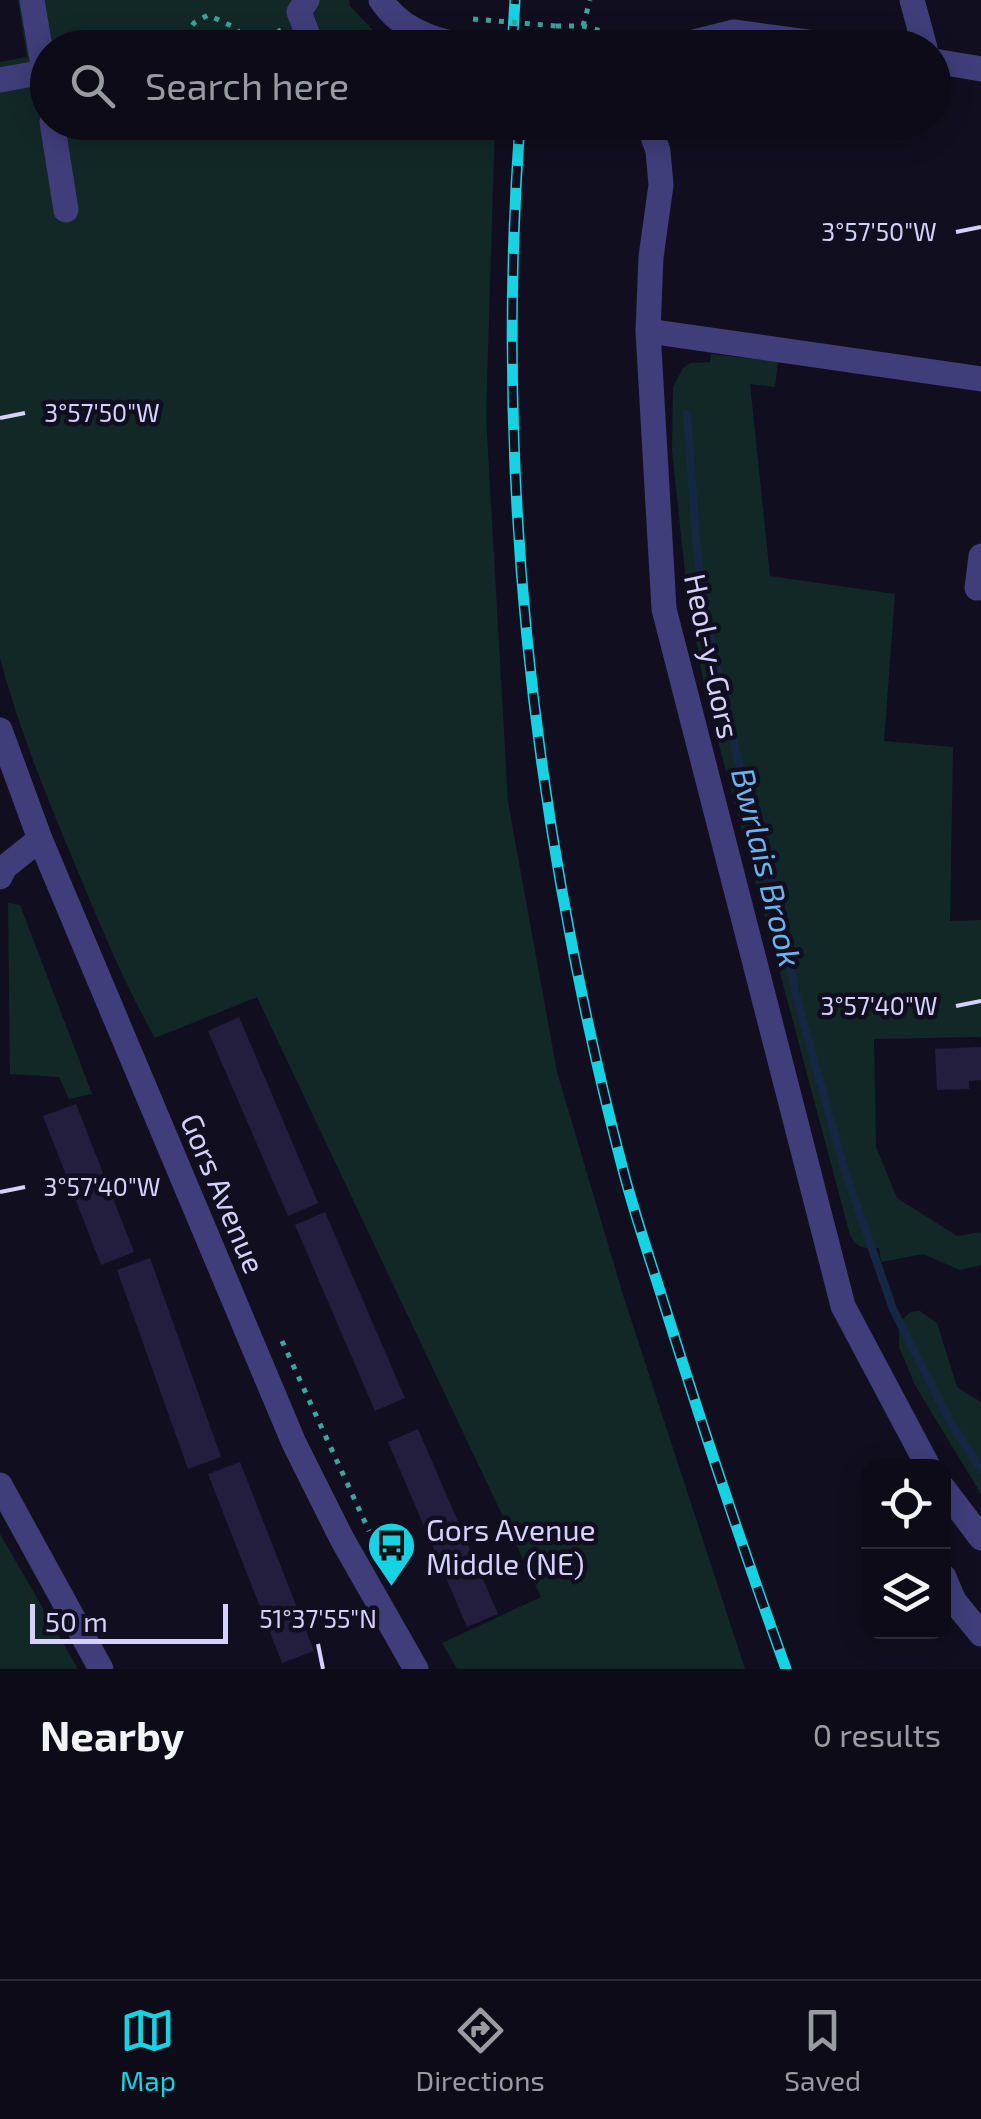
<!DOCTYPE html>
<html lang="en">
<head>
<meta charset="utf-8">
<style>
	body { margin:0; font-family:"Exo 2",sans-serif; background:#161420; color:#f1f3f6 }
	.controls { position:absolute; right:30px; bottom:30px; display:grid; overflow:hidden; border-radius:20px; box-shadow:0 5px 25px #0003 }
	.controls button { width:90px; height:90px; display:grid; place-items:center; padding:0; border:0; border-bottom:2px solid #2d2b36; background:#0d0b17; color:#f1f3f6; font:50px sans-serif }
	.scale { position:absolute; left:30px; bottom:25px; width:198px; box-sizing:border-box; padding-left:10px; border:5px solid #d5d1fa; border-top:0; font-size:28px; line-height:35px; white-space:nowrap; color:#d5d1fa; -webkit-text-stroke:8px #110f1f; paint-order:stroke }
	.list { margin:0; padding:0; list-style:none }
	h2 { display:flex; justify-content:space-between; align-items:center; height:130px; margin:0; padding:0 40px; font-size:42px }
	h2 small { font-size:32px; font-weight:400; color:#9a9ba1 }
	.icon { flex:none; width:55px; height:55px; fill:none; stroke:currentColor; stroke-width:2; stroke-linecap:round; stroke-linejoin:round }
	.map { position:relative; flex:none; width:981px; height:1669px; overflow:hidden }
	.search { position:absolute; background:#0d0b17; box-shadow:0 5px 25px #0003; left:30px; right:30px; top:30px; height:110px; display:flex; align-items:center; gap:25px; box-sizing:border-box; padding:0 35px; border-radius:55px; color:#9a9ba1; font-size:38px }
	.sheet { height:310px; background:#0d0b17 }
	nav { display:flex; justify-content:space-around; align-items:center; box-sizing:border-box; height:140px; border-top:2px solid #2d2b36; background:#0d0b17; font-size:28px; color:#9a9ba1 }
	nav a { display:grid; justify-items:center; gap:5px }
	nav .on { color:#16d2e2 }
	.map>svg:first-child { display:block }
	.green { fill:#122827 }
	.lines { fill:none; stroke-linecap:round; stroke-linejoin:round }
	.stream { stroke:#142844; stroke-width:8 }
	.building { fill:#231d3e }
	.path { stroke:#3aa69d; stroke-width:5; stroke-dasharray:5 8; stroke-linecap:butt }
	.minor { stroke:#3f3e7a; stroke-width:25 }
	.rail-casing { stroke:#16d2e2; stroke-width:11 }
	.rail { stroke:#110f1f; stroke-width:8; stroke-dasharray:22; stroke-linecap:butt }
	.path-bridge { stroke:#3aa69d; stroke-width:5; stroke-dasharray:5 8; stroke-linecap:butt }
	.ticks { fill:none; stroke:#d5d1fa; stroke-width:4 }
	.labels { text-anchor:middle; dominant-baseline:central; stroke-width:9; stroke-linejoin:round; paint-order:stroke }
	.street-label { font-size:30px; fill:#d5d1fa; stroke:#110f1f }
	.poi-label { font-size:30px; fill:#d5d1fa; stroke:#110f1f; text-anchor:start }
	.water-label { font-size:32px; font-style:italic; fill:#6ab5f0; stroke:#110f1f }
	.ticks-label { font-size:25px; text-anchor:middle; fill:#d5d1fa; stroke:#110f1f; stroke-width:9; stroke-linejoin:round; paint-order:stroke }
</style>
</head>
<body>
<div class="map">
<svg width="981" height="1669" viewBox="0 0 981 1669">
	<rect width="100%" height="100%" fill="#110f1f"/>
	<path class="green" d="M18,0H349L350,6L389,47L48,48V122L495,123L486,416L508,802L557,1072L623,1295L745,1669H457L442,1643L541,1597L257,997L155,1038C124,983 101,927 77,869C48,800 19,730 0,658V62L27,57Z
		M711,354L778,362L775,387L750,384L770,576L895,594L884,741L953,747L950,921L981,920V1037L874,1039L876,1147L897,1198L957,1236L981,1232V1265L960,1270L923,1254L881,1262L879,1248C866,1250 855,1247 850,1235L706,696L686,582L672,450L673,387L683,368L690,363L710,362Z
		M8,903L20,905L92,1094L69,1099L59,1077L10,1074Z
		M920,1311L937,1323L957,1387L981,1402V1494L915,1385L899,1347V1323L910,1312Z
		M0,1534L78,1669H0Z"/>
	<g class="lines">
		<path class="stream" d="M687,414L697,552L713,651L741,773L778,903L795,991L844,1168L893,1309L950,1422L981,1469"/>
	</g>
	<path class="building" d="M239,1017L318,1203L288,1216L208,1031Z
		M981,1047V1080L969,1081V1089L937,1090L935,1049Z
		M76,1104L134,1252L101,1265L43,1116Z
		M325,1212L405,1398L375,1411L295,1225Z
		M150,1258L221,1457L188,1469L117,1270Z
		M418,1429L498,1614L467,1627L388,1442Z
		M240,1462L314,1651L282,1663L208,1474Z"/>
	<g class="lines">
		<path class="path" d="M556,26H583L639,41L644,48
			M583,26L590,0
			M241,35L259,39L281,30
			M162,48L184,37L194,23L208,15L236,28L248,48
			M282,1341L369,1531"/>
		<path class="minor" d="M32,0L48,95
			M307,0L299,12L309,38
			M381,0C404,35 445,44 485,48
			M912,0L925,48
			M670,48L734,32L852,48
			M934,61L981,69
			M0,80L44,72
			M52,122L66,210
			M648,122L658,151L661,185L651,257L648,331L664,609L843,1306L928,1466
			M648,331L981,379
			M977,588L981,556
			M0,730L40,839L294,1443L342,1539L416,1669
			M0,877L5,867L40,839
			M0,1485L101,1669
			M944,1489L981,1538
			M944,1577L954,1601L981,1634"/>
		<defs>
			<path id="rail" d="M512,48L515,0
				M520,122C494,476 534,828 623,1170C635,1216 651,1262 665,1307C703,1429 743,1549 786,1669"/>
		</defs>
		<use href="#rail" class="rail-casing"/>
		<use href="#rail" class="rail"/>
		<path class="path-bridge" d="M473,19L556,26"/>
	</g>
	<path class="ticks" d="M956,232L981,227M0,418L25,413M956,1006L981,1001M0,1192L25,1187M318,1644L323,1669"/>
	<defs>
		<symbol id="bus-pin" viewBox="-11 -11 22 30"><path d="M0 17L-7.5 6A9.5 9.5 0 1 1 7.5 6Z" fill="#16d2e2" stroke="#110f1f"/><path d="M-5-6H5V4H4V6H2V4H-2V6H-4V4H-5ZM-3.5-4V0h7V-4ZM-3.5 1.2v1.5H-2V1.2ZM2 1.2v1.5H3.5V1.2Z" fill="#111"/></symbol>
	</defs>
	<g fill-rule="evenodd">
		<use href="#bus-pin" x="364" y="1518" width="55" height="75"/>
	</g>
	<g class="labels">
		<g class="street-label">
			<text transform="translate(713 656) rotate(78)">Heol-y-Gors</text>
			<text transform="translate(224 1193) rotate(67)">Gors Avenue</text>
		</g>
		<g class="poi-label">
			<text x="426" y="1529">Gors Avenue<tspan x="426" dy="34">Middle (NE)</tspan></text>
		</g>
		<g class="water-label">
			<text transform="translate(768 867) rotate(76)">Bwrlais Brook</text>
		</g>
	</g>
	<g class="ticks-label">
		<text x="879" y="241">3°57'50"W</text>
		<text x="102" y="422">3°57'50"W</text>
		<text x="879" y="1015">3°57'40"W</text>
		<text x="102" y="1196">3°57'40"W</text>
		<text x="318" y="1628">51°37'55"N</text>
	</g>
</svg>
<div class="controls">
<button><svg class="icon" aria-label="locate" viewBox="0 0 24 24"><circle cx="12" cy="12" r="6"/><path d="M12 2v4M12 18v4M2 12h4M18 12h4"/></svg></button>
<button><svg class="icon" aria-label="layers" viewBox="0 0 24 24"><path d="M12 4l9 5-9 5-9-5zM3 14l9 5 9-5"/></svg></button>
</div>
<div class="scale">50 m</div>
<div class="search"><svg class="icon" aria-label="search" viewBox="0 0 24 24"><circle cx="10" cy="10" r="6"/><path d="M15 15l6 6"/></svg>Search here</div>
</div>
<section class="sheet">
<h2>Nearby<small>0 results</small></h2>
<ul class="list">
</ul>
</section>
<nav>
<a class="on"><svg class="icon" aria-label="map" viewBox="0 0 24 24"><path d="M3 6l6-2 6 2 6-2v14l-6 2-6-2-6 2zM9 4v14M15 6v14"/></svg>Map</a>
<a><svg class="icon" aria-label="directions" viewBox="0 0 24 24"><path d="M12 3l9 9-9 9-9-9zM9 14v-3h6M13 9l2 2-2 2"/></svg>Directions</a>
<a><svg class="icon" aria-label="saved" viewBox="0 0 24 24"><path d="M7 4h10v16l-5-4-5 4z"/></svg>Saved</a>
</nav>
</body>
</html>
